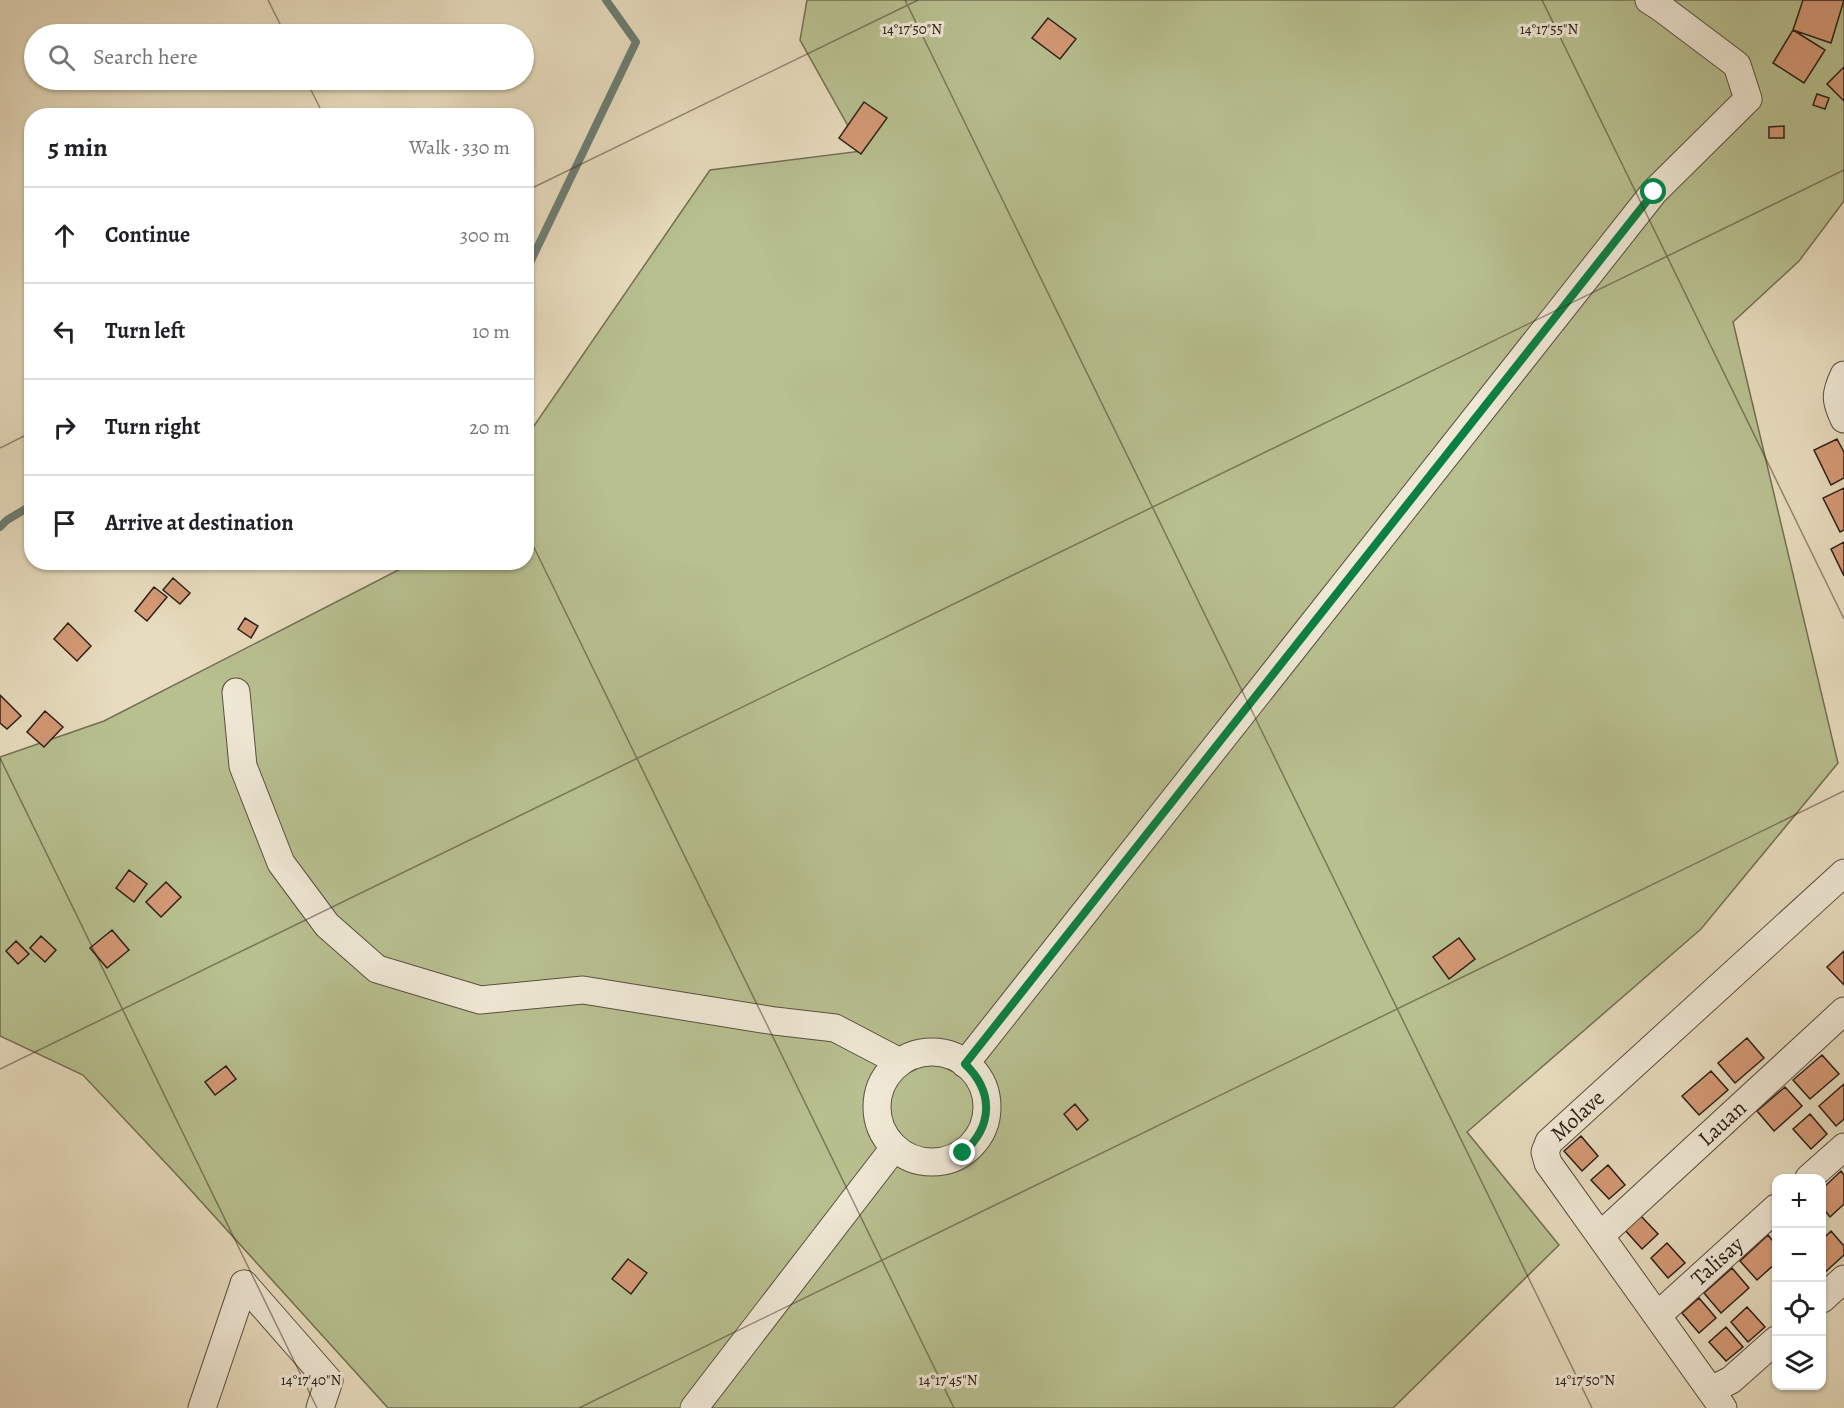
<!DOCTYPE html>
<html lang="en">
<head>
<meta charset="utf-8">
<style>
	body { margin:0; font-family:Alegreya,serif; background:#f2f2f2; color:#202124 }
	.controls { position:absolute; right:18px; bottom:18px; display:grid; overflow:hidden; border-radius:12px; box-shadow:0 2px 4px #0004 }
	.controls button { width:54px; height:54px; display:grid; place-items:center; padding:0; border:0; border-bottom:2px solid #e0e0e0; background:#fff; color:#202124; font:30px sans-serif }
	.stop { position:absolute; width:18px; height:18px; margin:-14px; border:4px solid #0b8043; border-radius:50%; background:#fff }
	.stop.end { background:#0b8043; border-color:#fff; box-shadow:0 2px 6px #0008 }
	.list { margin:0; padding:0; list-style:none }
	h2 { display:flex; justify-content:space-between; align-items:center; height:78px; margin:0; padding:0 24px; font-size:26px }
	h2 small { font-size:20px; font-weight:400; color:#757577 }
	.list li { display:grid; grid-template-columns:39px 1fr auto; gap:18px; align-items:center; box-sizing:border-box; height:96px; padding:0 24px; border-top:2px solid #e0e0e0 }
	.list b { display:block; font-size:22px; white-space:nowrap }
	.list em { font-size:20px; font-style:normal; color:#757577 }
	.icon { flex:none; width:33px; height:33px; fill:none; stroke:currentColor; stroke-width:2; stroke-linecap:round; stroke-linejoin:round }
	.map { position:relative; flex:none; width:1844px; height:1408px; overflow:hidden }
	.search { position:absolute; background:#fff; box-shadow:0 2px 4px #0004; left:24px; top:24px; width:510px; height:66px; display:flex; align-items:center; gap:15px; box-sizing:border-box; padding:0 21px; border-radius:33px; color:#757577; font-size:22px }
	.panel { position:absolute; background:#fff; box-shadow:0 2px 4px #0004; left:24px; top:108px; width:510px; height:462px; border-radius:24px }
	.map>svg:first-child { display:block }
	.green { fill:#b8c090; stroke:#727054; stroke-width:1.5 }
	.lines { fill:none; stroke-linecap:round; stroke-linejoin:round }
	.stream { stroke:#6c7e73; stroke-width:8 }
	.building { fill:#d59a77; stroke:#2c2018; stroke-width:1.5 }
	.minor-casing { stroke:#5b4f42; stroke-width:29 }
	.minor { stroke:#efe8d5; stroke-width:27 }
	.route { stroke:#0b8043; stroke-width:8 }
	.ticks { fill:none; stroke:#2c2018; stroke-width:1.5; stroke-opacity:0.45 }
	.labels { text-anchor:middle; dominant-baseline:central; stroke-width:6; stroke-linejoin:round; paint-order:stroke }
	.street-label { font-size:22px; fill:#2c2018; stroke:#efe8d5 }
	.ticks-label { font-size:15px; text-anchor:middle; fill:#2c2018; stroke:#efe8d5; stroke-width:6; stroke-linejoin:round; paint-order:stroke }
</style>
</head>
<body>
<div class="map">
<svg width="1844" height="1408" viewBox="0 0 1844 1408">
	<rect width="100%" height="100%" fill="#e7dcbe"/>
	<filter id="stains"><feTurbulence type="fractalNoise" baseFrequency=".00333" numOctaves="4"/><feColorMatrix values="0 0 0 0 .2 0 0 0 0 .09 0 0 0 0 .02 0 0 0 .5 -.17"/></filter>
	<radialGradient id="worn" r=".72"><stop offset=".6" stop-color="#630" stop-opacity="0"/><stop offset="1" stop-color="#630" stop-opacity=".3"/></radialGradient>
	<path class="green" d="M807,0H1844V201L1799,261L1733,322L1838,763L1701,929L1467,1132L1559,1245L1393,1408H388L177,1175L83,1075L0,1036V757L104,721L412,563L526,562L527,436L710,170L862,151L800,40Z"/>
	<g class="lines">
		<path class="stream" d="M526,271L636,42L606,0
			M0,527L7,520L32,505"/>
	</g>
	<path class="building" d="M1803,0H1844L1831,43L1793,30Z
		M1048,18L1076,39L1060,59L1032,38Z
		M1793,30L1825,50L1804,83L1773,63Z
		M1844,67V101L1827,84Z
		M1817,94L1829,98L1825,109L1813,105Z
		M864,102L887,118L861,154L839,138Z
		M1784,126V138H1769V127Z
		M1837,439L1844,452V478L1831,485L1814,450Z
		M1844,488V530L1840,532L1823,498Z
		M1844,542V576L1831,549Z
		M173,578L190,593L180,604L163,590Z
		M154,587L167,597L147,621L135,611Z
		M245,618L258,626L251,638L238,629Z
		M68,623L91,646L77,661L54,639Z
		M0,695L21,716L7,729L0,723Z
		M45,711L63,727L44,747L27,732Z
		M129,870L147,884L134,902L116,888Z
		M166,882L181,897L161,917L146,902Z
		M112,930L129,950L107,968L90,948Z
		M41,936L56,950L45,962L30,948Z
		M1459,938L1475,959L1449,979L1433,957Z
		M16,941L29,954L18,964L6,951Z
		M1844,951V985L1827,967Z
		M1747,1038L1764,1058L1735,1083L1718,1063Z
		M1822,1055L1839,1074L1810,1099L1793,1080Z
		M226,1066L236,1079L215,1095L205,1082Z
		M1711,1071L1728,1090L1699,1115L1682,1096Z
		M1844,1084V1119L1836,1126L1819,1106Z
		M1785,1087L1802,1106L1774,1131L1757,1111Z
		M1075,1104L1088,1120L1077,1130L1064,1114Z
		M1810,1114L1827,1134L1811,1149L1793,1129Z
		M1581,1136L1598,1156L1582,1171L1564,1151Z
		M1608,1165L1625,1185L1609,1199L1591,1180Z
		M1841,1171L1844,1175V1204L1830,1217L1822,1207V1189Z
		M1640,1215L1658,1234L1642,1249L1624,1229Z
		M1831,1231L1844,1246V1255L1822,1275V1240Z
		M1768,1235L1776,1245V1263L1757,1280L1740,1261Z
		M1667,1243L1685,1263L1668,1278L1651,1258Z
		M628,1259L647,1273L631,1294L612,1279Z
		M1732,1268L1749,1288L1721,1313L1704,1293Z
		M1699,1298L1716,1318L1699,1333L1682,1313Z
		M1747,1307L1765,1327L1748,1342L1731,1322Z
		M1726,1327L1743,1347L1726,1361L1709,1342Z"/>
	<g class="lines">
		<defs>
			<g id="minor">
				<path d="M1844,375C1835,394 1835,400 1844,419"/>
				<path d="M236,692L243,766L281,863L327,925L377,969L480,1000L583,990L775,1021L835,1028L900,1062"/>
				<circle cx="932" cy="1107" r="55"/>
				<path d="M965,1064L1654,192L1748,99L1737,65L1660,7L1649,0"/>
				<path d="M1809,1178L1844,1147"/>
				<path id="s1" d="M1601,1235L1844,1011"/>
				<path d="M244,1284L329,1381L320,1408"/>
				<path d="M1822,1299L1844,1279"/>
				<path id="s2" d="M1658,1315L1776,1208"/>
				<path d="M1711,1390L1731,1380L1776,1340"/>
				<path d="M202,1408L244,1284"/>
				<path d="M694,1408L894,1148"/>
				<path id="s3" d="M1723,1408L1548,1163L1545,1152L1549,1142L1844,873"/>
			</g>
		</defs>
		<use href="#minor" class="minor-casing"/>
		<use href="#minor" class="minor"/>
	</g>
	<g class="lines">
		<path class="route" d="M963,1153C993,1126 994,1092 965,1064L1654,192"/>
	</g>
	<path class="ticks" d="M268,0L285,34M905,0L1592,1408M1542,0L1844,619M306,80L324,116M526,191L918,0M0,448L32,432M526,531L954,1408M0,758L317,1408M0,1069L1844,170M579,1408L1844,791"/>
	<g class="labels">
		<g class="street-label">
			<text stroke="none"><textPath href="#s3" startOffset="362">Molave</textPath></text>
			<text stroke="none"><textPath href="#s1" startOffset="165">Lauan</textPath></text>
			<text stroke="none"><textPath href="#s2" startOffset="80">Talisay</textPath></text>
		</g>
	</g>
	<g class="ticks-label">
		<text x="912" y="34">14°17'50"N</text>
		<text x="1549" y="34">14°17'55"N</text>
		<text x="311" y="1385">14°17'40"N</text>
		<text x="948" y="1385">14°17'45"N</text>
		<text x="1585" y="1385">14°17'50"N</text>
	</g>
	<rect width="100%" height="100%" filter="url(#stains)"/>
	<rect width="100%" height="100%" fill="url(#worn)"/>
</svg>
<div class="controls">
<button>+</button>
<button>−</button>
<button><svg class="icon" aria-label="locate" viewBox="0 0 24 24"><circle cx="12" cy="12" r="6"/><path d="M12 2v4M12 18v4M2 12h4M18 12h4"/></svg></button>
<button><svg class="icon" aria-label="layers" viewBox="0 0 24 24"><path d="M12 4l9 5-9 5-9-5zM3 14l9 5 9-5"/></svg></button>
</div>
<div class="stop" style="left:1654px;top:192px"></div>
<div class="stop end" style="left:963px;top:1153px"></div>
<div class="search"><svg class="icon" aria-label="search" viewBox="0 0 24 24"><circle cx="10" cy="10" r="6"/><path d="M15 15l6 6"/></svg>Search here</div>
<section class="panel">
<h2>5 min<small>Walk · 330 m</small></h2>
<ul class="list">
<li><svg class="icon" aria-label="ahead" viewBox="0 0 24 24"><path d="M12 20V5M6 11l6-6 6 6"/></svg><div><b>Continue</b></div><em>300 m</em></li>
<li><svg class="icon" aria-label="left" viewBox="0 0 24 24"><path d="M17 20v-9H6M10 6l-5 5 5 5"/></svg><div><b>Turn left</b></div><em>10 m</em></li>
<li><svg class="icon" aria-label="right" viewBox="0 0 24 24"><path d="M7 20v-9h11M14 6l5 5-5 5"/></svg><div><b>Turn right</b></div><em>20 m</em></li>
<li><svg class="icon" aria-label="arrive" viewBox="0 0 24 24"><path d="M6 21V4h12l-3 4 3 4H6"/></svg><div><b>Arrive at destination</b></div></li>
</ul>
</section>
</div>
</body>
</html>
